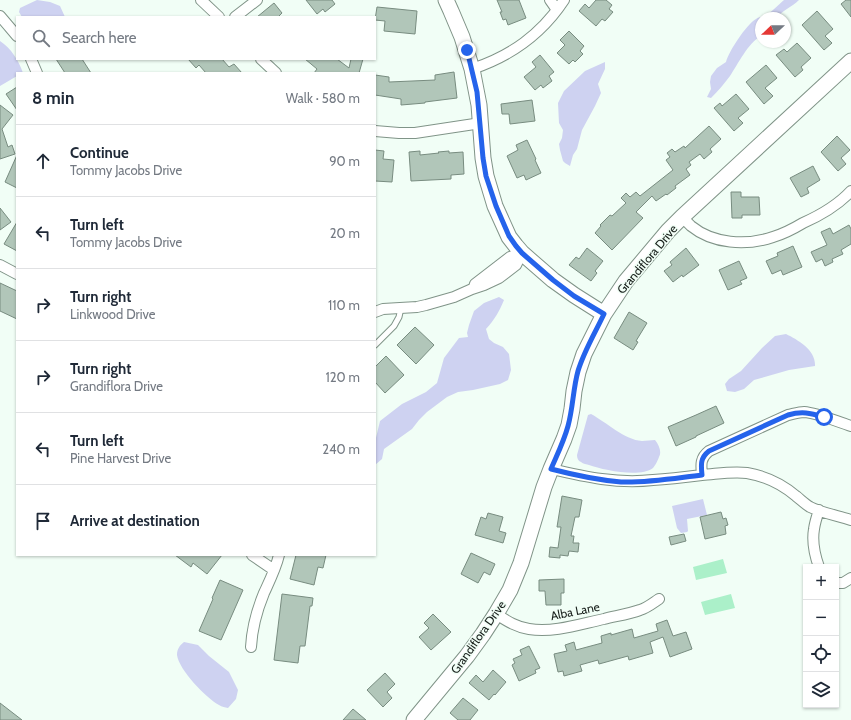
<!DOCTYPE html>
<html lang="en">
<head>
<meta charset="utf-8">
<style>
	body { margin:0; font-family:Cabin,sans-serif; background:#f2f2f3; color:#1f2937 }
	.controls { position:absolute; right:12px; bottom:12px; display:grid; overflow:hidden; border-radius:0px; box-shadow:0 1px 3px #0004 }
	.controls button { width:36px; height:36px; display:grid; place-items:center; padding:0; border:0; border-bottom:1px solid #e0e1e3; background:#fff; color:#1f2937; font:20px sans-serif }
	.compass { position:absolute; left:755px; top:12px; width:36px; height:36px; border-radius:50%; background:#fff; box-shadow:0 1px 3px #0004; rotate:248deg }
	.stop { position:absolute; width:12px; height:12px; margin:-9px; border:3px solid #2563eb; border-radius:50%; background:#fff }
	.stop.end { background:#2563eb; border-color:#fff; box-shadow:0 1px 4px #0008 }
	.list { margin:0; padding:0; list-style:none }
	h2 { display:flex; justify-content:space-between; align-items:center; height:52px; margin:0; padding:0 16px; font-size:17px }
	h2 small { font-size:13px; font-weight:400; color:#747a83 }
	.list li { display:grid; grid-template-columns:26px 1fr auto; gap:12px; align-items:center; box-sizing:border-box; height:72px; padding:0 16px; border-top:1px solid #e0e1e3 }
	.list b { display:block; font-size:15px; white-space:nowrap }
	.list p { margin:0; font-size:13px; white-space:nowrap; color:#747a83 }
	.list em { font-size:13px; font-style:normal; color:#747a83 }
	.icon { flex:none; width:22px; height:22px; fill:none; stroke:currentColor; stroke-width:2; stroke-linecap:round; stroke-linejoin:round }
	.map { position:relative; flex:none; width:851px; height:720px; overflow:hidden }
	.search { position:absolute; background:#fff; box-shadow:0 1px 3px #0004; left:16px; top:16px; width:360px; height:44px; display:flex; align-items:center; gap:10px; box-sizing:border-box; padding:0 14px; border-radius:0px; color:#747a83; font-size:15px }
	.panel { position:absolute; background:#fff; box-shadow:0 1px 3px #0004; left:16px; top:72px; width:360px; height:484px; border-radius:0px }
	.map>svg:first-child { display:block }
	.green { fill:#abf0c9 }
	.water { fill:#ced2f1 }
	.building { fill:#b1c6b9; stroke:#788c80 }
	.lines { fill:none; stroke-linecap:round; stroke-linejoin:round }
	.lane-casing { stroke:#809488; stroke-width:7 }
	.street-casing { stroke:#809488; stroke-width:12 }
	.secondary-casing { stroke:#809488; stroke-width:17 }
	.lane { stroke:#fff; stroke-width:5 }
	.street { stroke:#fff; stroke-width:10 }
	.secondary { stroke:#fff; stroke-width:15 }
	.route { stroke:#2563eb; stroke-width:5 }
	.labels { text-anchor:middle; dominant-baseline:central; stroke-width:3; stroke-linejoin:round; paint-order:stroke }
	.street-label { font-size:12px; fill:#171e1a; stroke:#f1fef6 }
</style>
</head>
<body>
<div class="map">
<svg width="851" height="720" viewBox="0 0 851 720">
	<rect width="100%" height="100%" fill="#f1fef6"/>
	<path class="green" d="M723,559L727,573L696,580L693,567Z
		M731,594L735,608L705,615L701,602Z"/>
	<path class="water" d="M37,0L50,2L60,6L65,17H22L19,12L20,8Z
		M784,0H799C792,7 782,10 777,18H761V36C748,43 738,64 730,76C724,84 718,91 711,98L707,97L711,89L710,82L711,76L717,68L726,62C729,51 746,25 756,19C758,17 762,17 764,16C771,13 778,5 784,0Z
		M0,41C11,48 19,61 23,73H17V76L0,86Z
		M605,62V69L598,84L601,93L595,106L582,130L577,149L573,155L570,166L565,163L563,161L560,150L559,144L562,138L563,130L559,123L558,103L564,91L585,71Z
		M499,297L504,300C499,312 495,319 486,329L489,339L494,343L503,347L509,354L511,370L508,380L500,384L473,390L458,392L447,397L427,412L419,420L412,429L384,449L382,459L375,465V442L380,421L402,404L426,392L437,383L444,358L459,338L468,337L467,333L469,325L474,311L484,303Z
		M786,334C798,340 816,350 815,366L789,370L754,380L744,389L735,392L727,391L725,384L729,379L741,371L762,348L775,336Z
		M591,414C606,422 625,440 642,441C646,441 651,440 655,440C659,445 662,452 659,457C658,460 655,466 653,468C640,478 603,470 589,465C587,464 583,464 581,462C578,461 577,458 577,455L588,415Z
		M703,499L707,515L687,519L688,531L687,532L681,533L677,528L672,506Z
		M184,642L198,645L209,656L229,672L238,690L236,699L228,708C225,707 222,707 219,705C206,698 179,670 177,655C177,649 180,645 184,642Z"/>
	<path class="building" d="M306,0H332L335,4L325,12L323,9L317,14Z
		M497,0H519L526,18L508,25L506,19L503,20L500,12H502Z
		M596,0H606L612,5L609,9L613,12L605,21L602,19L596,26L579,11L585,4L589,8Z
		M846,0H851V17L841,4Z
		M274,3L282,13L278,17H257Z
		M377,7L417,11L415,34L384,31L385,21L375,20Z
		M817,11L833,29L825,36L832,43L824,50L802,25Z
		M569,31L584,46L580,51L583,54L575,62L573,60L569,64L557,53L565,45L560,40Z
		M797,43L811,58L801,67L803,70L795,77L776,55L784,49L787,52Z
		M540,55L554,72L549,76L552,81L543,88L541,85L535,90L524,77L536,67L532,62Z
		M56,59H82L91,73H65Z
		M188,59H222L229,67L234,64L242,73H206L199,65L196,68Z
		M305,59H337L349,68L351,59H363L359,73H314L317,69Z
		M766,65L777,78L765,88L773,96L764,104L746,82Z
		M454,72L457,98L425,102V103L401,105V99L375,95V75L389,77V82L435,80V75Z
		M17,87V110L6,94Z
		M736,94L749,109L738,118L743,123L734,131L714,108L720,103L722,106Z
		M532,100L535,121L510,124L509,114H502L501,104Z
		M0,105L13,115L2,129L8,147L12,145L15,154L0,159Z
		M709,126L721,139L710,149L712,152L704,159L700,154L689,162L691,165L686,169L690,175L675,186L676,188L667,195L666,194L656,201L652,196L636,212L643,218L612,250L595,233L601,226L600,225L610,215L612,216L626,203L621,198L626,193L630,197L636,192L640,196L673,170L666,160L670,157L667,153L672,149L675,152L684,146L685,148Z
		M837,136L850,150L841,158L846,164L838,171L821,152Z
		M527,140L536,159L535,160L541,173L526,180L524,175L517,178L507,156L518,150L516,145Z
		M375,150L384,151L383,159L394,160L392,182L375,181Z
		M420,151V155L439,153L438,152L449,151V153L463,152L464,174L451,175V179L411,181L409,152Z
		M17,155V188L5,182Z
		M813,166L820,180L807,188L809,193L801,197L790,178Z
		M731,192H741V197H759L760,215H742V218H732Z
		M0,208L11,222L0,230Z
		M17,222V251L4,244Z
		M849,225L851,229V244L841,250L843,254L832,259L833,262L825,266L822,259L816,262L811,252L827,245L821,232L830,228L833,234Z
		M793,246L802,267L783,275L781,270L772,274L766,261L778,256L777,253Z
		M587,248L603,261L595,271L597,273L591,281L569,265L576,257L579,259Z
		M686,248L699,265L683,277L682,275L673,282L664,271L672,265L670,262Z
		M739,261L747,278L740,281L742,284L728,290L719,270Z
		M0,283L17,291V319L0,311Z
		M629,312L647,323L636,341L638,342L633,350L614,338Z
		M415,327L434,345L416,364L397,345Z
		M386,356L404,375L385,393L375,382V367Z
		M716,406L724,423L696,436V437L676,446L668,427L696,415Z
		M562,496L582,500L579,517H575L571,536H574L573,543H579L578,552L569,551L568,556L560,555V558L549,557L550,547L558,548L561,527H557Z
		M721,512L723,519L726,518L728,525L725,526L726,534L705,539L700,517Z
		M488,513L503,517L499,531L506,533L503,543L475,535L481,517L486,519Z
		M684,534L686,541L671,545L669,537Z
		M471,553L495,564L490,575L484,572L478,583L461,574Z
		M175,555H222L207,574L193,563L191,567Z
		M296,555H326L323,568L318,567L314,585L290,579Z
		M564,579V593H561V605H546L545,591H539V580Z
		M220,580L243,590L221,640L199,631L213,599L212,598Z
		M282,594L313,598L312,606H310L305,646H300L298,663L274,660Z
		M433,614L451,632L431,650L419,637L429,628L424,623Z
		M667,620L673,636L686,632L692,649L670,657L663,637L650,642L653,653L629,660L628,656L599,664L598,660L580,665L582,671L564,676L563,671L558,672L554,654L567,651L565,645L574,642L576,650L602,643L601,636L611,633V635L632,629L634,638L658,631L656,624Z
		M529,646L540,668L535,670L536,673L519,681L512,665L515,663L513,659L522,655L520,650Z
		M493,670L506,682L495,695L494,694L489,700L469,683L476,675L483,682Z
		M385,673L395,684L387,692L392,698L383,707L367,690Z
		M463,698L478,710L470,720H458L450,713Z
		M0,703L22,720H0Z
		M353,709L366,720H343Z"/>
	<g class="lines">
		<defs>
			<path id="lane" d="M375,345L394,326L399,317L401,308"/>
			<path id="street" d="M201,0L219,17
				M550,0L557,10
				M0,16L17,36
				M235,17L257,0
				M31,59L37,73
				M261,59L276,73
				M472,69C511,56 541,35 564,0
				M375,131L399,133H415L481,123
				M682,217C685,220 688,223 691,226C713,244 746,246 773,237C783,234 793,229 803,223C821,215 838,205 851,191
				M0,265L17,274
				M474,287L475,284L510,257L522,253
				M375,312L383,309L417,307L426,305L454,297L472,289L484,285L499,278L516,265L522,253
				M551,469C586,477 617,484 653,480C669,479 686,477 702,475C717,474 732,471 747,473C765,476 782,484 796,496C801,500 805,504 810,507C822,513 839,516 851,520
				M702,475C701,465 700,458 709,451L788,415C793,414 799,412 804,412C818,413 838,422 851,426
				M252,555L274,570
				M819,567C815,556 812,541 814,529C815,522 817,516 819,510
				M836,583H843L851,578
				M496,614C507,621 516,627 529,629C554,633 580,624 604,619C616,616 629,614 640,610C647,608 653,603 659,599
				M251,647C252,628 257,610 264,593C270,580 276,568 279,555"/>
			<path id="secondary" d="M446,0L451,11L462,37L472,69L479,105L483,158L486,176L495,206L509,237L516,246L522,253L553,280L574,295L604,314
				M414,720L467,656L483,634L496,614L510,590L521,563L544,487L551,469L564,439L569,425L572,409L574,391L578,372L584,354L604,314L626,281L668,231L682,217L851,61"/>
		</defs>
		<use href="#lane" class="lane-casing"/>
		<use href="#street" class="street-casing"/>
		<use href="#secondary" class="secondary-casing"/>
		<use href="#lane" class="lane"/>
		<use href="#street" class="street"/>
		<use href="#secondary" class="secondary"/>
	</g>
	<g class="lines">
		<path class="route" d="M467,50L477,92L483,158L486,176L496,206L509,236L516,246L522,253L553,280L574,296L604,314C595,333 584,351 578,371C573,389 573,408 568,426C564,441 557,455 551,469C574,475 598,480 621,482C648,483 676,478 702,475C701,465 700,458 709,451L788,415C802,411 810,413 824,417"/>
	</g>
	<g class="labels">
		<g class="street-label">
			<text transform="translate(647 259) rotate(-50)">Grandiflora Drive</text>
			<text transform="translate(575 611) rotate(-11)">Alba Lane</text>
			<text transform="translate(478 637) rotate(-55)">Grandiflora Drive</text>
		</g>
	</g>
</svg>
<div class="controls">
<button>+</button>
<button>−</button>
<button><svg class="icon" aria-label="locate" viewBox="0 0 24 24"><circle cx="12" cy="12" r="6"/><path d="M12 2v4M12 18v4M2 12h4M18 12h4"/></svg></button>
<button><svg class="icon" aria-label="layers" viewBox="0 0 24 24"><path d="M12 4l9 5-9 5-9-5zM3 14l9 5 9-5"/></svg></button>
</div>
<svg class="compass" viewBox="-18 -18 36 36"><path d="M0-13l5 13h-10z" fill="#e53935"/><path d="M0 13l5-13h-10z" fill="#747a83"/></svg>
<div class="stop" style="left:824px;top:417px"></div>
<div class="stop end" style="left:467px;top:50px"></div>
<div class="search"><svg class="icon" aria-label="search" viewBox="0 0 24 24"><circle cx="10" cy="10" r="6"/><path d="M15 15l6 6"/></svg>Search here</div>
<section class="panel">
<h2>8 min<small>Walk · 580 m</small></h2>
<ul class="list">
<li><svg class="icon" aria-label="ahead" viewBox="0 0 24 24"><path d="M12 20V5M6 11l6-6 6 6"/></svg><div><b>Continue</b><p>Tommy Jacobs Drive</p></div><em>90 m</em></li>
<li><svg class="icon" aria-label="left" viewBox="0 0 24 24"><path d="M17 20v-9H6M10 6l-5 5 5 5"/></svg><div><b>Turn left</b><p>Tommy Jacobs Drive</p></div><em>20 m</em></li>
<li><svg class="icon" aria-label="right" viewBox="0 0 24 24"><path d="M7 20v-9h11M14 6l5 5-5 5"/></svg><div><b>Turn right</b><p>Linkwood Drive</p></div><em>110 m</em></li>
<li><svg class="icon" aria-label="right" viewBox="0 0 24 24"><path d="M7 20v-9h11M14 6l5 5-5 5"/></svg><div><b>Turn right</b><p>Grandiflora Drive</p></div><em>120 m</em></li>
<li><svg class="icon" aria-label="left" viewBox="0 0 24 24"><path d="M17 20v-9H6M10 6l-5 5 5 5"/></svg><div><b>Turn left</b><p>Pine Harvest Drive</p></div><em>240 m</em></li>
<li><svg class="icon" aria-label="arrive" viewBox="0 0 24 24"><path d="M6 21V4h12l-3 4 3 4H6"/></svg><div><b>Arrive at destination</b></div></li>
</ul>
</section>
</div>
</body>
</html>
